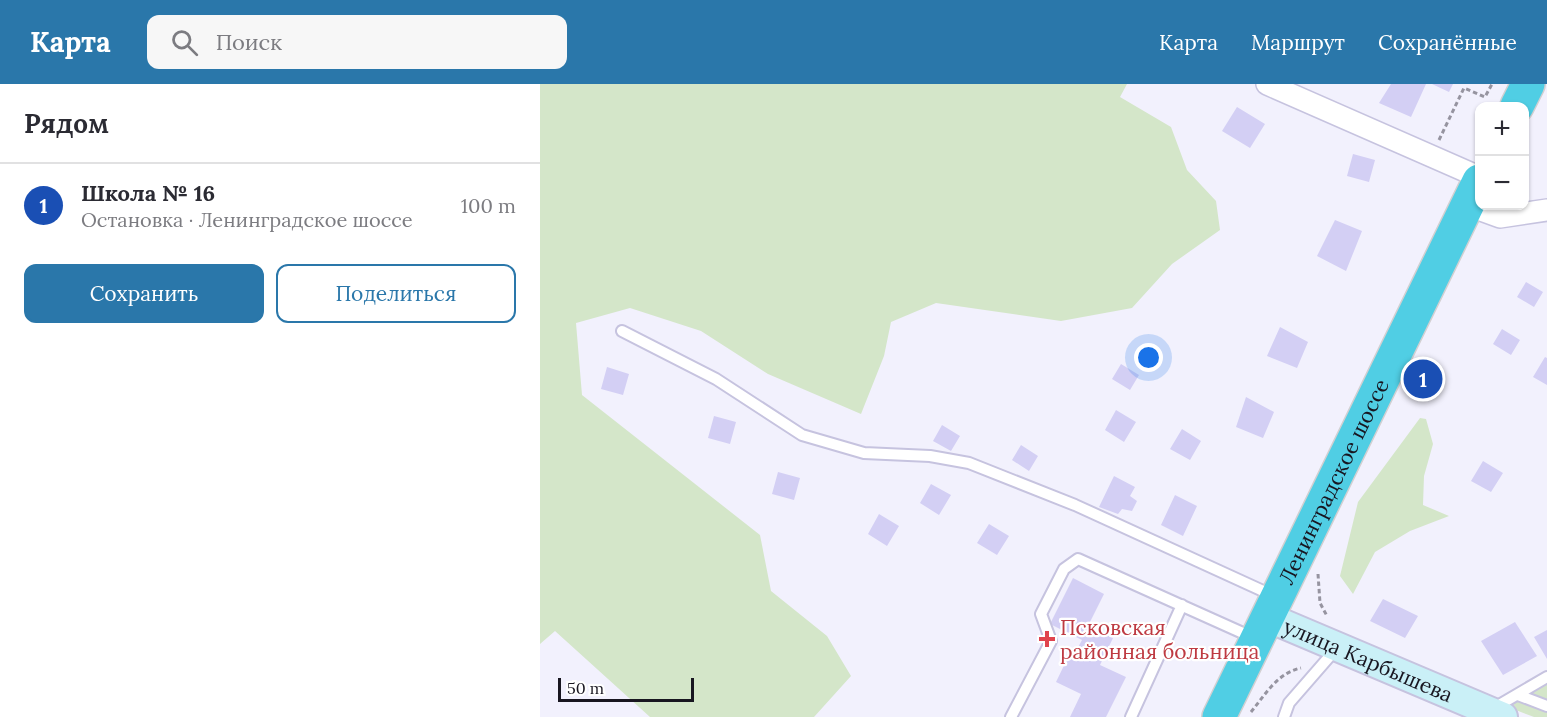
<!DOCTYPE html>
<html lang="ru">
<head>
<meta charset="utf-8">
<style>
	body { margin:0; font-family:Lora,serif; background:#f7f7f7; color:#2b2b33 }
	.controls { position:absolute; right:18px; top:18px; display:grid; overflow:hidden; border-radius:12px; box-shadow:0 2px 4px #0004 }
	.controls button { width:54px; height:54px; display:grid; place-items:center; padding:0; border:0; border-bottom:2px solid #e1e1e2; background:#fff; color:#2b2b33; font:30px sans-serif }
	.scale { position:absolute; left:18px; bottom:15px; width:136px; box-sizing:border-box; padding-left:6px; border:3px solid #181620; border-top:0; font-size:16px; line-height:21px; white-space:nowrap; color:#181620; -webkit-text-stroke:4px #fff; paint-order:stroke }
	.you { position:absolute; left:609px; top:274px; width:21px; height:21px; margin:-15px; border:4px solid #fff; border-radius:50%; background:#1a73e8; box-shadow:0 0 0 9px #1a73e833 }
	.badge { display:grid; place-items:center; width:39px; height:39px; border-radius:50%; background:#2a77aa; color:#fff; font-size:20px; font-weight:700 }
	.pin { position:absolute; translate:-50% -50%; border:3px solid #fff; box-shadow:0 2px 6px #0006 }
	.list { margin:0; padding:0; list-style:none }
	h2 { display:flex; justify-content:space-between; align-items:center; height:78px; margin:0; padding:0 24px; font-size:26px }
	h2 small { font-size:20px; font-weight:400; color:#7c7c81 }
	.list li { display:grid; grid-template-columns:39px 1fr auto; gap:18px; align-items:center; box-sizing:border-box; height:84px; padding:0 24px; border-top:2px solid #e1e1e2 }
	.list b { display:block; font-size:22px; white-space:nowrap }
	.list p { margin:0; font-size:20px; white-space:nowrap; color:#7c7c81 }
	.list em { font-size:20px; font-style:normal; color:#7c7c81 }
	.actions { display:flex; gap:12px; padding:18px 24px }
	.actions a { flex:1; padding:14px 0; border:2px solid #2a77aa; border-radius:12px; text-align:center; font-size:21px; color:#2a77aa }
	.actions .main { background:#2a77aa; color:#fff }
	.icon { flex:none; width:33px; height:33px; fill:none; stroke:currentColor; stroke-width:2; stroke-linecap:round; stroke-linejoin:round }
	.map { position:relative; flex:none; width:1007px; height:633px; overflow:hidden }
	header { display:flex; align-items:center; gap:36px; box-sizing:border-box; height:84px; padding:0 30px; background:#2a77aa; color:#fff }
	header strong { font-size:28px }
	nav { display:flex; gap:33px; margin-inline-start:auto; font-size:21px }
	.search { width:420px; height:54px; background:#f7f7f7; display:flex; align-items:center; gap:15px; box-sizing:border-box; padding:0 21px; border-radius:12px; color:#7c7c81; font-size:22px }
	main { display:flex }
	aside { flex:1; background:#fff }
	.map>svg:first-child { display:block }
	.green { fill:#d4e6c9 }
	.building { fill:#d3cff4 }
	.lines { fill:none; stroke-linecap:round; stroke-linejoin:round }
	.lane-casing { stroke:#c6c3df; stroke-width:14 }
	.street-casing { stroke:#c6c3df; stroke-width:24 }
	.secondary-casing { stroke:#c6c3df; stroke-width:32 }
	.highway-casing { stroke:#d1d0d2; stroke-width:36 }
	.path { stroke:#9694a0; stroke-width:3; stroke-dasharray:4.5 3; stroke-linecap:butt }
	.lane { stroke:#fff; stroke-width:10 }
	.street { stroke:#fff; stroke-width:21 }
	.secondary { stroke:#caf0f7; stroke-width:28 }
	.highway { stroke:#50cee4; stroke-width:33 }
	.health-dot { fill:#e0444e; stroke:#fff; stroke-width:2 }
	.labels { text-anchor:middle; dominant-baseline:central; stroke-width:4.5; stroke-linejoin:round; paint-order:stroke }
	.street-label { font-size:21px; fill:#181620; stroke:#fff }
	.health-label { font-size:21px; fill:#be3a42; stroke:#fff; text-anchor:start }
</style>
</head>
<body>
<header>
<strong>Карта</strong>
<div class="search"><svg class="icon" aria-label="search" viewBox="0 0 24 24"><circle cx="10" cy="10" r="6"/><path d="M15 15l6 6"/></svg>Поиск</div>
<nav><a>Карта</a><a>Маршрут</a><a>Сохранённые</a></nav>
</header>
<main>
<aside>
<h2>Рядом<small></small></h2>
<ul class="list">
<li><span class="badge" style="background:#1a4fb4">1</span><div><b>Школа № 16</b><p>Остановка · Ленинградское шоссе</p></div><em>100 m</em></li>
</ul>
<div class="actions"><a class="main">Сохранить</a><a>Поделиться</a></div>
</aside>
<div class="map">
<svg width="1007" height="633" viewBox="0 0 1007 633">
	<rect width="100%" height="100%" fill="#f2f1fd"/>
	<path class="green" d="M0,0H587L580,13L631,43L647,86L676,117L680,146L632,180L592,224L521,237L396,219L351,238L344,272L321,330L228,290L161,247L90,224L36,239L42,311L220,451L231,507L287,552L311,592L274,633H110L15,547L0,560Z
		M880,334L886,335L893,360L884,392L883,421L909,432L870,447L835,468L813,510L800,492L818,418Z
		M1007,599V633H994L968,623Z"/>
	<path class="building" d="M851,0H886L871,33L839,19Z
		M892,0H913L909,8Z
		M697,23L725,40L710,64L682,47Z
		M813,70L835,76L829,98L807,92Z
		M795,136L822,147L806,187L777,172Z
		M986,198L1003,208L994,223L977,213Z
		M740,243L768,258L757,284L727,272Z
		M962,245L980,256L971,271L953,260Z
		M1005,273L1007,274V301L993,293Z
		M581,280L599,291L590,306L572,295Z
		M67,283L89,290L83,311L61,305Z
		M706,313L734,328L723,354L696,343Z
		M576,326L596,338L584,358L565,346Z
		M174,332L196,338L190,360L168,354Z
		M402,341L420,352L411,367L393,357Z
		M642,345L661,357L650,376L630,365Z
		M481,361L498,372L489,387L472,376Z
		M943,377L963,389L951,408L931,397Z
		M238,388L260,394L254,416L232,410Z
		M574,392L595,403L590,412L597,417L592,427L582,425L578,430L559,423Z
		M391,400L411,411L399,431L380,419Z
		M635,411L657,422L643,452L621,441Z
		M339,430L359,442L347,462L328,450Z
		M449,440L469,452L457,471L437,459Z
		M533,494L564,510L548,542L573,554L560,581L586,593L566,633H530L541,610L516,598L531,567L535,569L542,556L510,540Z
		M843,515L878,532L865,554L830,537Z
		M975,538L997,572L963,591L941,557Z
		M1007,546V575L994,553Z"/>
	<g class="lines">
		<defs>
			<path id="lane" d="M82,247L176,295L262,351L324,369L390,372L429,379L535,421L734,512
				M978,611L1007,622
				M954,624L1007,593
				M471,633L511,557L501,530L524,485L538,475L714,554
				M591,633L642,521
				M744,633L749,619L796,565"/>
			<path id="street" d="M727,0L939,93
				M927,121L960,133L1007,126"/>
			<g id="secondary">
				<path id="s1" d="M727,533L963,633"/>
			</g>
			<g id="highway">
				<path d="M977,22L988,0"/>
				<path id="s2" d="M679,633L939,97"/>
			</g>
		</defs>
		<use href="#lane" class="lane-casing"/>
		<use href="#street" class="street-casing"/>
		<use href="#secondary" class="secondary-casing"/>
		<use href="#highway" class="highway-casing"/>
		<path class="path" d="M899,56L924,4L945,13L952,0
			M778,490L780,519L787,532
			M711,628C725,611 737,589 761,584"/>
		<use href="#lane" class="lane"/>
		<use href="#street" class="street"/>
		<use href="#secondary" class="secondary"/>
		<use href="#highway" class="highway"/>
	</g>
	<path class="health-dot" d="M504 546h6v6h6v6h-6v6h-6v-6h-6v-6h6z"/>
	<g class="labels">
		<g class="street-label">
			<text stroke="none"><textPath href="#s2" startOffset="262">Ленинградское шоссе</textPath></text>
			<text stroke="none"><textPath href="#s1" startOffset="110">улица Карбышева</textPath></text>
		</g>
		<g class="health-label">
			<text x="520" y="543">Псковская<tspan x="520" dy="24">районная больница</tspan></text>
		</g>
	</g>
</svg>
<div class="controls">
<button>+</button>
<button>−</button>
</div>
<div class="scale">50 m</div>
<div class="you"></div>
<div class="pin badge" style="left:883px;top:295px;background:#1a4fb4">1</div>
</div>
</main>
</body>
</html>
